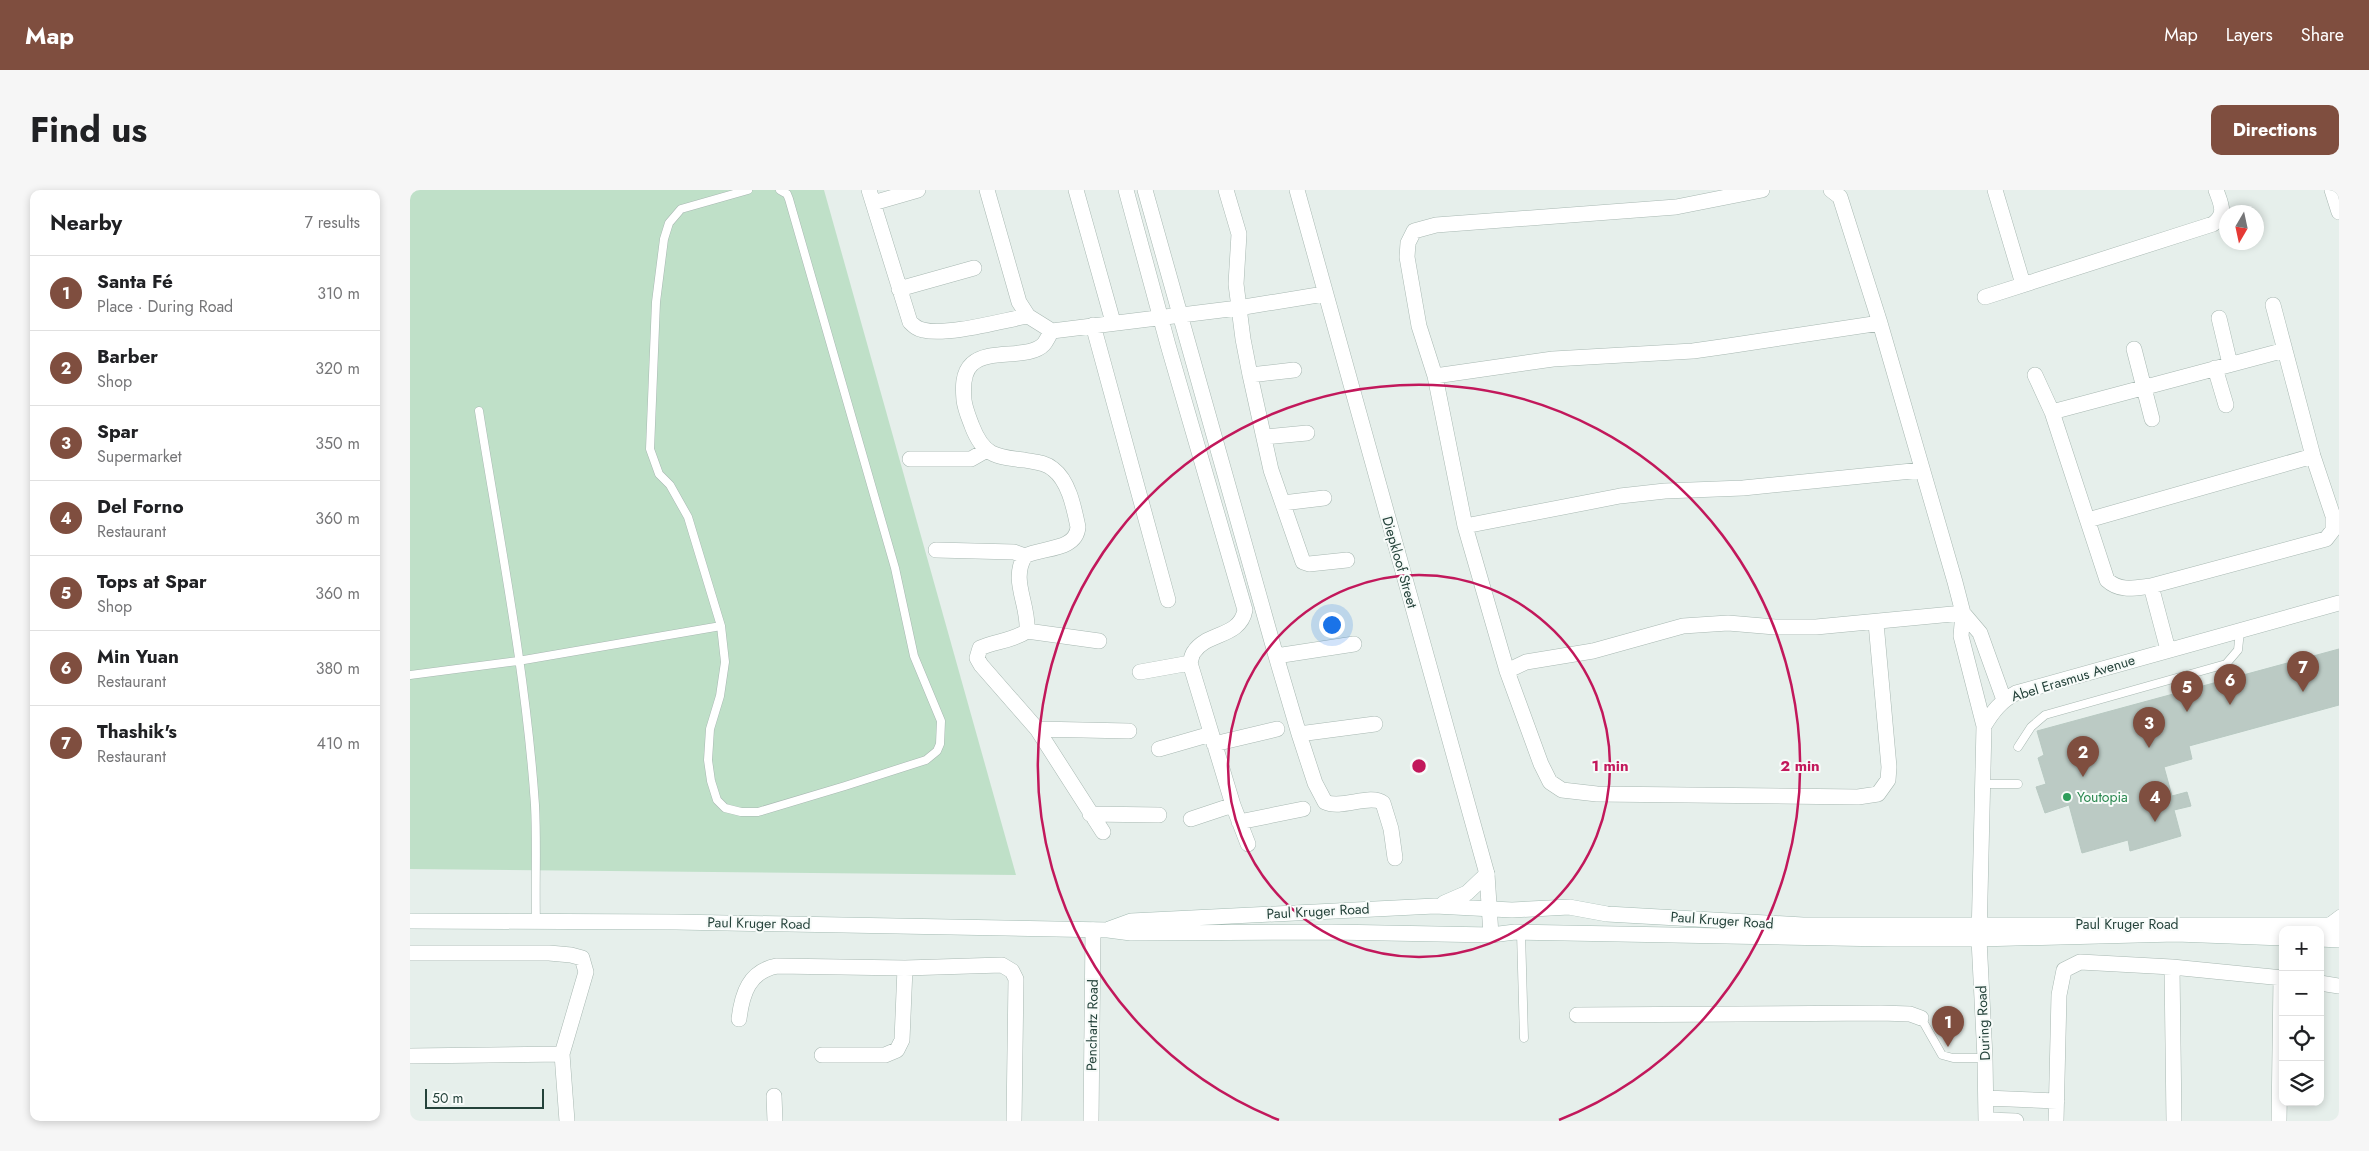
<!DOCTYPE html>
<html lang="en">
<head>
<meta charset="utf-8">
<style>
	body { margin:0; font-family:Jost,sans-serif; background:#f6f6f6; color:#202124 }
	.controls { position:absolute; right:15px; bottom:15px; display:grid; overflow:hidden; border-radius:10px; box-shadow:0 2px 8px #0003 }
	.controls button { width:45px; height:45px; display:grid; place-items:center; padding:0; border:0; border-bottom:1px solid #e0e0e0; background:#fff; color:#202124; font:25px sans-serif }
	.compass { position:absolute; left:1809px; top:15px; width:45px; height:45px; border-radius:50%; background:#fff; box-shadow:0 2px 8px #0003; rotate:189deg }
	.scale { position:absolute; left:15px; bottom:12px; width:119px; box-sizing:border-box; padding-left:5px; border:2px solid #24423a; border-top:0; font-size:14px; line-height:18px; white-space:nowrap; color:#24423a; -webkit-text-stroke:4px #f7fbf9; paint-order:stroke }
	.you { position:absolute; left:921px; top:434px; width:18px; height:18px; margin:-12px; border:4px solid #fff; border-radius:50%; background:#1a73e8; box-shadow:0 0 0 8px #1a73e833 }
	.badge { display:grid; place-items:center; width:32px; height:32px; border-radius:50%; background:#7f4e3f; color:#fff; font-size:16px; font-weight:700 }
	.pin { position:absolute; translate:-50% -41px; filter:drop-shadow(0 1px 2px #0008) }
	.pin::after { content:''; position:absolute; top:26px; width:18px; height:15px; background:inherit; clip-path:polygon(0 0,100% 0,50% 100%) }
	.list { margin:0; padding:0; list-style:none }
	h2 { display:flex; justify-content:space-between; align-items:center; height:65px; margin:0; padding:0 20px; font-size:21px }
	h2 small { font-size:16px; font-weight:400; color:#757577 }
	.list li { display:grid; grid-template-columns:32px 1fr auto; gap:15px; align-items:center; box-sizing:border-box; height:75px; padding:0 20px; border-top:1px solid #e0e0e0 }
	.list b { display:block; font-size:19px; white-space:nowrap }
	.list p { margin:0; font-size:16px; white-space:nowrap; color:#757577 }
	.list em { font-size:16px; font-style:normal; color:#757577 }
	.icon { flex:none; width:28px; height:28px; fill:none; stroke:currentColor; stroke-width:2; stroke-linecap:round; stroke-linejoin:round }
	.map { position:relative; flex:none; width:1929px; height:931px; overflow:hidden; border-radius:10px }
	header { display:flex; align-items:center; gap:30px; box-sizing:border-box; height:70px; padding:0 25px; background:#7f4e3f; color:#fff }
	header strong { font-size:24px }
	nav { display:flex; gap:28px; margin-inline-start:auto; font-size:18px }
	.intro { display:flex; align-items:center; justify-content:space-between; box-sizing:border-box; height:120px; padding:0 30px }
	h1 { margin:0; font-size:35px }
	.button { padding:12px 22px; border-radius:10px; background:#7f4e3f; color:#fff; font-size:18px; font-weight:700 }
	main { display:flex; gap:30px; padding:0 30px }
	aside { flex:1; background:#fff; border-radius:10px; box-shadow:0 2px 8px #0003 }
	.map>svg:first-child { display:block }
	.green { fill:#bfe0c8 }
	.building { fill:#bbcac4; stroke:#b8c9c2 }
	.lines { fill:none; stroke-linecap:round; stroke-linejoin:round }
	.lane-casing { stroke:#a8b8b2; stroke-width:9 }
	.street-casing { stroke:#a8b8b2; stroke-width:16 }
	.secondary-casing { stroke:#a4bbb3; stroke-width:16 }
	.lane { stroke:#fff; stroke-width:8 }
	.street { stroke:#fff; stroke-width:15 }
	.secondary { stroke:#fff; stroke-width:15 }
	.ring { fill:none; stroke:#c2185b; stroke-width:2.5 }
	.leisure-dot { fill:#2e9e5b; stroke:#f7fbf9; stroke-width:2 }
	.labels { text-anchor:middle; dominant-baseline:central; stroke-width:4; stroke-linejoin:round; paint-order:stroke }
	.street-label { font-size:14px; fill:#24423a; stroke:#f7fbf9 }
	.leisure-label { font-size:14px; fill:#27864d; stroke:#f7fbf9; text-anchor:start }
	.centre { fill:#c2185b; stroke:#f7fbf9; stroke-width:2.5 }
	.ring-label { font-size:15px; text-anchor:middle; font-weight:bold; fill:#c2185b; stroke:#f7fbf9; stroke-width:4; stroke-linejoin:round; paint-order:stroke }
</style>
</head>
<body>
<header>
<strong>Map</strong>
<nav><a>Map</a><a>Layers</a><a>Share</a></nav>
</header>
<div class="intro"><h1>Find us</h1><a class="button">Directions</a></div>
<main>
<aside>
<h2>Nearby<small>7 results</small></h2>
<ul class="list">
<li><span class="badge">1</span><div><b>Santa Fé</b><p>Place · During Road</p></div><em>310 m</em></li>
<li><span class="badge">2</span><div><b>Barber</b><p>Shop</p></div><em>320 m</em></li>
<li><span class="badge">3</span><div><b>Spar</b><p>Supermarket</p></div><em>350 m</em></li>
<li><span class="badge">4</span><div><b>Del Forno</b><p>Restaurant</p></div><em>360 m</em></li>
<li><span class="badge">5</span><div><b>Tops at Spar</b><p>Shop</p></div><em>360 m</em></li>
<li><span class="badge">6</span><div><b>Min Yuan</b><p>Restaurant</p></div><em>380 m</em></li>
<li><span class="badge">7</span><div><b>Thashik's</b><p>Restaurant</p></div><em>410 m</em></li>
</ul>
</aside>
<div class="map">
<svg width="1929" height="931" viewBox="0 0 1929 931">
	<rect width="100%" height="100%" fill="#e6efeb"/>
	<path class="green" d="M0,0H414L606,685L0,679Z"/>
	<path class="building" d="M1929,459V515L1779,556L1782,569L1754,577L1762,606L1777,602L1781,616L1764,620L1771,646L1720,661L1718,650L1672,663L1659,615L1635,623L1626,597L1636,594L1628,568L1634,565L1627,541Z"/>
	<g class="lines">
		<defs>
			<path id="lane" d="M338,0L271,19L259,33L254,49L246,112L240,259L249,284L260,295L278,327L311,436L315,472L310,506L300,539L298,570L301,591L307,610L315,618L331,622H348L435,596L516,570L527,561L530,554L531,531L504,466L485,378L379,9L377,4L370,0
				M69,221C90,352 116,483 125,615C127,654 125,694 126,733
				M0,485L108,471L311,436
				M1608,557L1621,537L1635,525L1816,474L1828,460L1830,441
				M1573,594H1608
				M1917,733L1929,724
				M1111,743L1114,848
				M1511,828L1532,865L1543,868H1575"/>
			<path id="street" d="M459,0L500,132C504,136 507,139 513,140C537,146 591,131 618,126
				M577,0L609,112L618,126L642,141L828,118L914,104
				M666,0L703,132
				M716,0L758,155L835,420C830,448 796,442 784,462C782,464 781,470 780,473L823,615L838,654
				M735,0L866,466L944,454
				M816,0L829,44L826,94L833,149L840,185L861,280L893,372L899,374L937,370
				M887,0L1077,684L1081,745
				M1352,0L1266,17L1026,35L1004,41L998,53L997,67L1009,136L1025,186L1055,336L1097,481L1131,574L1140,592L1152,600L1187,604L1448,607L1468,604L1478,590L1479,577L1466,433
				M1421,0L1430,7L1470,133L1545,392L1553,423L1551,446L1574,536
				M1585,0L1613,94
				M1922,0L1929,22
				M463,13L508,0
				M489,99L564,78
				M1575,107L1803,34C1817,24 1811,14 1806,0
				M1809,128L1820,174
				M683,135L758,410
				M642,141C639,145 637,150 634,154C619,170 579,158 562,174C552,183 553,199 554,210C555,219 559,228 562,236C573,265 585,267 614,270C624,272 635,272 643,279C659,291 664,318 668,337C666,361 633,357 615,366C600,390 619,414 617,441C603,451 585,451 570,458L567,468L571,475L627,539L693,642
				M1724,159L1742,229
				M1805,178L1816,215
				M840,185L884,180
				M1625,185L1642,222L1697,390C1710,402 1725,398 1741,396L1916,349L1923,340V326L1903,266L1863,115
				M1025,186L1143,169L1283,161L1318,156L1470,133
				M1642,222L1875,160
				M854,247L897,243
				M500,269H561L575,261
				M873,313L914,308
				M1678,330L1903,266
				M1055,336L1210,306L1255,301L1333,298L1512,280
				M526,360L604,362L615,366
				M1741,396L1758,460
				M617,441L689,451
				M866,466L889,544L965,534
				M1097,481L1116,472L1183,461L1273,436L1318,433L1365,437H1406L1553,423L1570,443L1594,510
				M730,482L780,473
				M627,539L719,541
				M889,544L905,593L915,612C932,620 960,603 973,613L981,639L985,668
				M804,554L867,539
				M749,559L801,544
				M680,624L749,625
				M781,629L823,615
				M829,632L893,619
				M0,763H139L161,765L172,768L176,782L152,864L157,931
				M1762,777L1764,931
				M1910,793L1929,796
				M1167,825L1471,823L1500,824L1511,828
				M329,829C332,804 339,781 367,776L495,778L592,775L602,781L606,789L604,931
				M412,865H475L487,860L492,850L495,778
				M0,866L152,864
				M364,906L365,931
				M1576,908L1647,911
				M1576,930L1606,931
				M681,931L683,740
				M1576,931L1575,868L1569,749L1574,536C1583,521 1591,511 1606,503L1929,413
				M1646,931L1649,805L1654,780L1670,772L1762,777L1873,788
				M1869,931L1871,788"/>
			<path id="secondary" d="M1034,713L1057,703L1077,684
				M0,731L266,732L698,740L721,743L922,742L1081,745L1105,742L1478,749H1569L1766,744L1873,748
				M699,739L721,731L1025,716L1102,720L1159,717L1197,724L1393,735H1929
				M1910,749L1929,750"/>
		</defs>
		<use href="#lane" class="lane-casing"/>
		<use href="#street" class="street-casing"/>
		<use href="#secondary" class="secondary-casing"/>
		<use href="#lane" class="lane"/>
		<use href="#street" class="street"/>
		<use href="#secondary" class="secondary"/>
	</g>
	<g class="ring">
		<circle cx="1009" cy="576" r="191"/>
		<path d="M869 930A381 381 0 1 1 1149 930"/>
	</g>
	<circle class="leisure-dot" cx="1657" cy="607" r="5"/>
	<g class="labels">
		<g class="street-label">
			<text transform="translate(990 372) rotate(74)">Diepkloof Street</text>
			<text transform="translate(1663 488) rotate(-17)">Abel Erasmus Avenue</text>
			<text transform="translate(908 721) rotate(-3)">Paul Kruger Road</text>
			<text transform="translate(1312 730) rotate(4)">Paul Kruger Road</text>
			<text transform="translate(349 733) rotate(1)">Paul Kruger Road</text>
			<text x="1717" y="734">Paul Kruger Road</text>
			<text transform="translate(1573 833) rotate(-93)">During Road</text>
			<text transform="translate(682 835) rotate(-89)">Penchartz Road</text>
		</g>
		<g class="leisure-label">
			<text x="1667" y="607">Youtopia</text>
		</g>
	</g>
	<circle cx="1009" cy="576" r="8" class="centre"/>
	<g class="ring-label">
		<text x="1200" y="581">1 min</text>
		<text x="1390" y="581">2 min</text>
	</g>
</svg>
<div class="controls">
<button>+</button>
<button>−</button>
<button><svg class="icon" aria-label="locate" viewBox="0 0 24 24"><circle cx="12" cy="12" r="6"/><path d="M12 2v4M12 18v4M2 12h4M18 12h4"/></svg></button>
<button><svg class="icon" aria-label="layers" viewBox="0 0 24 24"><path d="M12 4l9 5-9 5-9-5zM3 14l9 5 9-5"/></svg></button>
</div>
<svg class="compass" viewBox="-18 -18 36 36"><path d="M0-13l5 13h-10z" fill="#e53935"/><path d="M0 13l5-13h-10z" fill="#757577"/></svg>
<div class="scale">50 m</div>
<div class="you"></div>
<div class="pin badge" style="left:1538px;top:857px">1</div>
<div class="pin badge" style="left:1673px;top:587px">2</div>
<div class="pin badge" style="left:1739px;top:558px">3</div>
<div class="pin badge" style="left:1745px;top:632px">4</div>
<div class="pin badge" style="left:1777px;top:522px">5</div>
<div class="pin badge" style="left:1820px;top:515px">6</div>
<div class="pin badge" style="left:1893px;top:502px">7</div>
</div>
</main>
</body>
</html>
